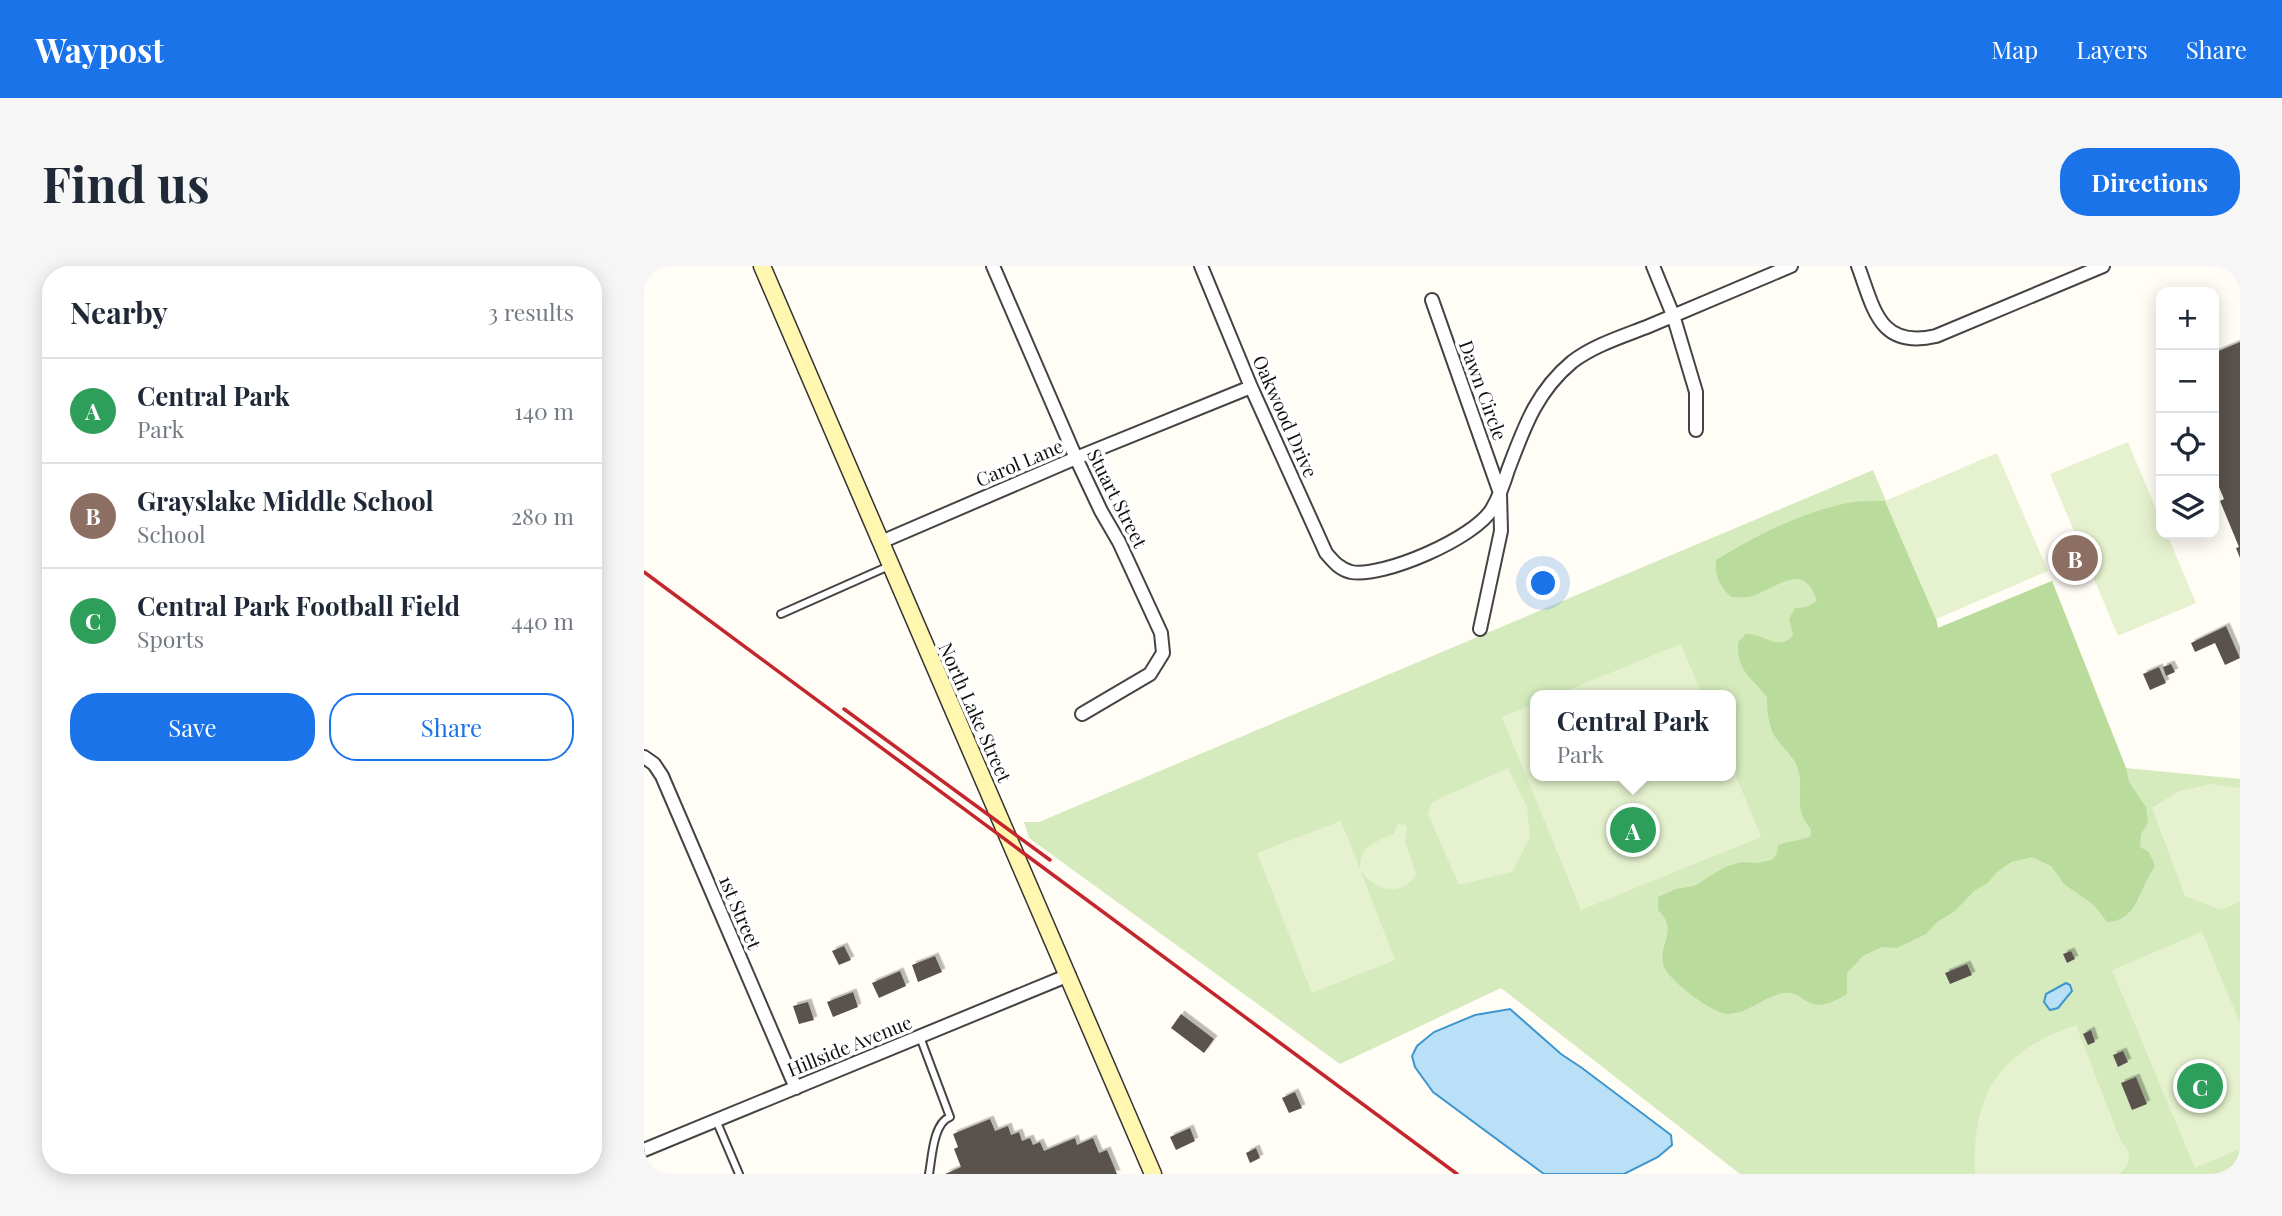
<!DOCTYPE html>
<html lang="en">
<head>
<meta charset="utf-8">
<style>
	body { margin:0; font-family:"Playfair Display",serif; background:#f6f6f7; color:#1f2937 }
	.controls { position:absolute; right:21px; top:21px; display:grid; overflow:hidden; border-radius:14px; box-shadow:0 4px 18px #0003 }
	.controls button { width:63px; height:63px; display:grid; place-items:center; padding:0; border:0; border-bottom:2px solid #e0e1e3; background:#fff; color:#1f2937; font:35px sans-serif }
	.you { position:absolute; left:900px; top:318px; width:24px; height:24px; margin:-18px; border:5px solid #fff; border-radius:50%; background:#1a73e8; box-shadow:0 0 0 10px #1a73e833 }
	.badge { display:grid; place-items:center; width:46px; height:46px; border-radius:50%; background:#1a73e8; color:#fff; font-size:23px; font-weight:700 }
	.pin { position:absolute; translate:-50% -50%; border:4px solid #fff; box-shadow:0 2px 7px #0006 }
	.popup { position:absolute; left:886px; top:424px; width:206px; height:91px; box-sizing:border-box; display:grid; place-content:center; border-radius:14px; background:#fff; filter:drop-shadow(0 2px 5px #0005); font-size:23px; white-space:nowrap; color:#747a83 }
	.popup b { font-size:26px; color:#1f2937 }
	.popup::after { content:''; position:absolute; left:50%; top:100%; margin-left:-14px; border:14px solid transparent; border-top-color:#fff }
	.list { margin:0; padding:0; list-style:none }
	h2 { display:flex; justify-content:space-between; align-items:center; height:91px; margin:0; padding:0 28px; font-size:30px }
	h2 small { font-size:23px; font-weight:400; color:#747a83 }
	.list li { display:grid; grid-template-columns:46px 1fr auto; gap:21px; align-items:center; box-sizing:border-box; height:105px; padding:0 28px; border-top:2px solid #e0e1e3 }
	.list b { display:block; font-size:26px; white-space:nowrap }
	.list p { margin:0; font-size:23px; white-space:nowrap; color:#747a83 }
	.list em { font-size:23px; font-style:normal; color:#747a83 }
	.actions { display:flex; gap:14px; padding:21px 28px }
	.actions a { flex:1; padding:16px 0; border:2px solid #1a73e8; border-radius:28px; text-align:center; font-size:24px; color:#1a73e8 }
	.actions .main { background:#1a73e8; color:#fff }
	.icon { flex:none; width:38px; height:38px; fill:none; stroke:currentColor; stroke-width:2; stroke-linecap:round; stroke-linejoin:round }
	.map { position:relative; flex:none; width:1596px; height:908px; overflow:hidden; border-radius:28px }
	header { display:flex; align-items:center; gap:42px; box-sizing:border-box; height:98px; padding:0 35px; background:#1a73e8; color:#fff }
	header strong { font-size:33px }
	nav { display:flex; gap:38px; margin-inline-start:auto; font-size:24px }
	.intro { display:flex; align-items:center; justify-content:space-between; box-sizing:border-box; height:168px; padding:0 42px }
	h1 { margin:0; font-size:49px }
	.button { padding:18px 32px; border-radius:28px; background:#1a73e8; color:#fff; font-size:24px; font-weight:700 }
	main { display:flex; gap:42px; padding:0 42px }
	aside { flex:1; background:#fff; border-radius:28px; box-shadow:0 4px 18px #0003 }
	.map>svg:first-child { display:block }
	.green { fill:#d5ebbd; fill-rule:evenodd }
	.forest { fill:#b9dc9c }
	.pitch { fill:#e6f2cf }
	.water { fill:#b9e0f7; stroke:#3f96cf; stroke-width:2 }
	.building { fill:#5a524d; filter:url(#shadow) }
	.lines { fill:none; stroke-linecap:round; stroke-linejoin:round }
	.lane-casing { stroke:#444; stroke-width:10 }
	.street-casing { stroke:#444; stroke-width:16 }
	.secondary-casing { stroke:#333; stroke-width:19 }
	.lane { stroke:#fff; stroke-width:6 }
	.street { stroke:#fff; stroke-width:12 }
	.secondary { stroke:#fff6b0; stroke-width:16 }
	.rail { stroke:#c4262e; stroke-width:3.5 }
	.labels { text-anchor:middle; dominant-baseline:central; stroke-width:7; stroke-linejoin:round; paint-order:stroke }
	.street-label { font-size:19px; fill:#111; stroke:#fff }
</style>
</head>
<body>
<header>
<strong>Waypost</strong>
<nav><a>Map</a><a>Layers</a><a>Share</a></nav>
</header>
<div class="intro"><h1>Find us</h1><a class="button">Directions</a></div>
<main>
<aside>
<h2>Nearby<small>3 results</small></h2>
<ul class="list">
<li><span class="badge" style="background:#2e9e5b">A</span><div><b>Central Park</b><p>Park</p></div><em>140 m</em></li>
<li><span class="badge" style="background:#8d6e63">B</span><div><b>Grayslake Middle School</b><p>School</p></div><em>280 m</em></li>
<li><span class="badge" style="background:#2e9e5b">C</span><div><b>Central Park Football Field</b><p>Sports</p></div><em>440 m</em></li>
</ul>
<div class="actions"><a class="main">Save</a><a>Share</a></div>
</aside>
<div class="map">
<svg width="1596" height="908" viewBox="0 0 1596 908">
	<defs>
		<filter id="shadow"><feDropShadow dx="3.5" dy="-3.5" stdDeviation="0" flood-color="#0004"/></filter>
	</defs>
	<rect width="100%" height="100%" fill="#fffdf5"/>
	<path class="green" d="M1229,204L1292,353L1294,362L1408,315L1482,502L1596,513V908H1096L857,722L696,798L385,572L380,556H395ZM891,429H1087V510H891Z"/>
	<path class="forest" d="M1241,235L1292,353L1294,362L1408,315L1482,502L1485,516L1502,541L1504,557L1497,568L1496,581L1505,586L1511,600C1495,622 1494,655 1463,656L1450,639L1420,618L1407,600L1388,591L1367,596L1352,607L1344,617L1331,624L1311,645L1293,656L1282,668L1253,682L1238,681L1219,690L1203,707V728C1158,756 1164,720 1135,728C1118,733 1103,747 1085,748C1070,749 1022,713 1019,698C1015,676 1035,664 1014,644V631L1032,623L1050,620L1081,601L1097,596L1113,597L1128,594L1133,587L1134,579C1145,575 1156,575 1167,570V563C1147,541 1162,525 1153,500C1148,488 1136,480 1130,469C1124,457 1123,444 1123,431C1106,409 1093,406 1094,376L1102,368C1120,367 1134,387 1149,369L1145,353L1151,342L1162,341L1173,335C1160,294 1135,321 1109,330C1103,332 1094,331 1087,331C1075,319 1071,311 1072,294C1113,269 1156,247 1203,237C1215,235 1229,235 1241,235Z"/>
	<path class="pitch" d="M1484,176L1517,255V268H1523L1552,337L1474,370L1406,208Z
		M1353,187L1404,305L1292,353L1241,235Z
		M1037,378L1058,429H912Z
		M891,438V510H1087V498L1117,571L937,644L858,451Z
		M864,502L883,541L886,571L868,606L815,619L784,548L788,536Z
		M1567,518L1596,522V636L1577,644L1541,630L1508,542L1535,525Z
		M697,555L716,603C715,580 731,576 750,568L754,558L761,559L763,563L761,575L772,609C755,633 731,624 716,604L751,694L668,727L613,587Z
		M1558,666L1596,757V883L1551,902L1468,704Z
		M1432,759L1477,876C1489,886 1487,899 1475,908H1331C1328,826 1355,786 1432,759Z"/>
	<path class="water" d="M1422,717L1426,719L1428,725L1414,742L1406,744L1400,736L1402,728Z
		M866,743L917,788L938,802L1027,869L1028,879L1014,891L980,908H900L789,826L771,801L768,790L773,780L790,766L831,749Z"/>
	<path class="building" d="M1596,76V292L1592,282L1595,281L1576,235L1580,233L1570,209V87Z
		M1582,360L1596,392L1581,399L1571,377L1551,386L1547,377Z
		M1527,398L1531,406L1522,410L1519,401Z
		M1515,401L1522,417L1506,424L1499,408Z
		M200,680L207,694L195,699L188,685Z
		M1427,685L1431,693L1423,697L1419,688Z
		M291,690L298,706L274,716L268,699Z
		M1323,698L1328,709L1306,718L1301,707Z
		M256,705L262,720L235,732L228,717Z
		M209,726L214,741L189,751L183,736Z
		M164,736L170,754L155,758L149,740Z
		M537,748L570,773L560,787L527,762Z
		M1447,764L1451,776L1444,779L1439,768Z
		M1479,785L1484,796L1474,801L1469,789Z
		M1492,811L1503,838L1488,844L1477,817Z
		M651,826L658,842L645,847L638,832Z
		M346,853L351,865L364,860L367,869L375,866L378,875L386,872L389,879L396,876L400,885L431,872L433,879L449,872L455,887L463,884L473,908H301L317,901L310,883L314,881L309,868Z
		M546,862L551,875L532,884L526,871Z
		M612,882L616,892L606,897L602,887Z"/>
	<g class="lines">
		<defs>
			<path id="lane" d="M137,348L245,300
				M276,771L306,851C289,857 288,892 285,908
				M72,854L95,908"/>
			<path id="street" d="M349,0L432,192L457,245L475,276L517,367L519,387L506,408L438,448
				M557,0L607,121L682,287C689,295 695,303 707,306C739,312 831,272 848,243C855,231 860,217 864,204C880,162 892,126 928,96C950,79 980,70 1005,60C1052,40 1100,20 1147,0
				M1009,0L1029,49L1052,126V164
				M1214,0C1230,43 1235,83 1292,70L1459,0
				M788,34L856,227L857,265L836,363
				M237,276L432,192L607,121
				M0,491L10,498L18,510L152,822
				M0,884L425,709"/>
			<path id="secondary" d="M118,0L509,908"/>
		</defs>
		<use href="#lane" class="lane-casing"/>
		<use href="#street" class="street-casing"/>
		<use href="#secondary" class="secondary-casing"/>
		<use href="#lane" class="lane"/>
		<use href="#street" class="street"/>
		<use href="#secondary" class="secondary"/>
		<path class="rail" d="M0,306L813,908
			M200,443L406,594"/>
	</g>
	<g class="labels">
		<g class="street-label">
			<text transform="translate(840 124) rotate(70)">Dawn Circle</text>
			<text transform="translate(642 150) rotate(66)">Oakwood Drive</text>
			<text transform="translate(375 196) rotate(-23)">Carol Lane</text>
			<text transform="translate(474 232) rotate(63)">Stuart Street</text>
			<text transform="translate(332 446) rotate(66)">North Lake Street</text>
			<text transform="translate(97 646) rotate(67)">1st Street</text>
			<text transform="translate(205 779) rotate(-22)">Hillside Avenue</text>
		</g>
	</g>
</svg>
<div class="controls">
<button>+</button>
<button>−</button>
<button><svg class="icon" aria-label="locate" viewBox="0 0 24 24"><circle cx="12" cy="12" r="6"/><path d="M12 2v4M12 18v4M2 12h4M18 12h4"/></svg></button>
<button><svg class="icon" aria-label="layers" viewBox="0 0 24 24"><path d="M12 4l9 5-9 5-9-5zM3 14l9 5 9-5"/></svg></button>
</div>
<div class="you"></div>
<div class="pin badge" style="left:989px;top:564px;background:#2e9e5b">A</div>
<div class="popup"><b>Central Park</b>Park</div>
<div class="pin badge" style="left:1431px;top:292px;background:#8d6e63">B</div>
<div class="pin badge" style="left:1556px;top:820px;background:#2e9e5b">C</div>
</div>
</main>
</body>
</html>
